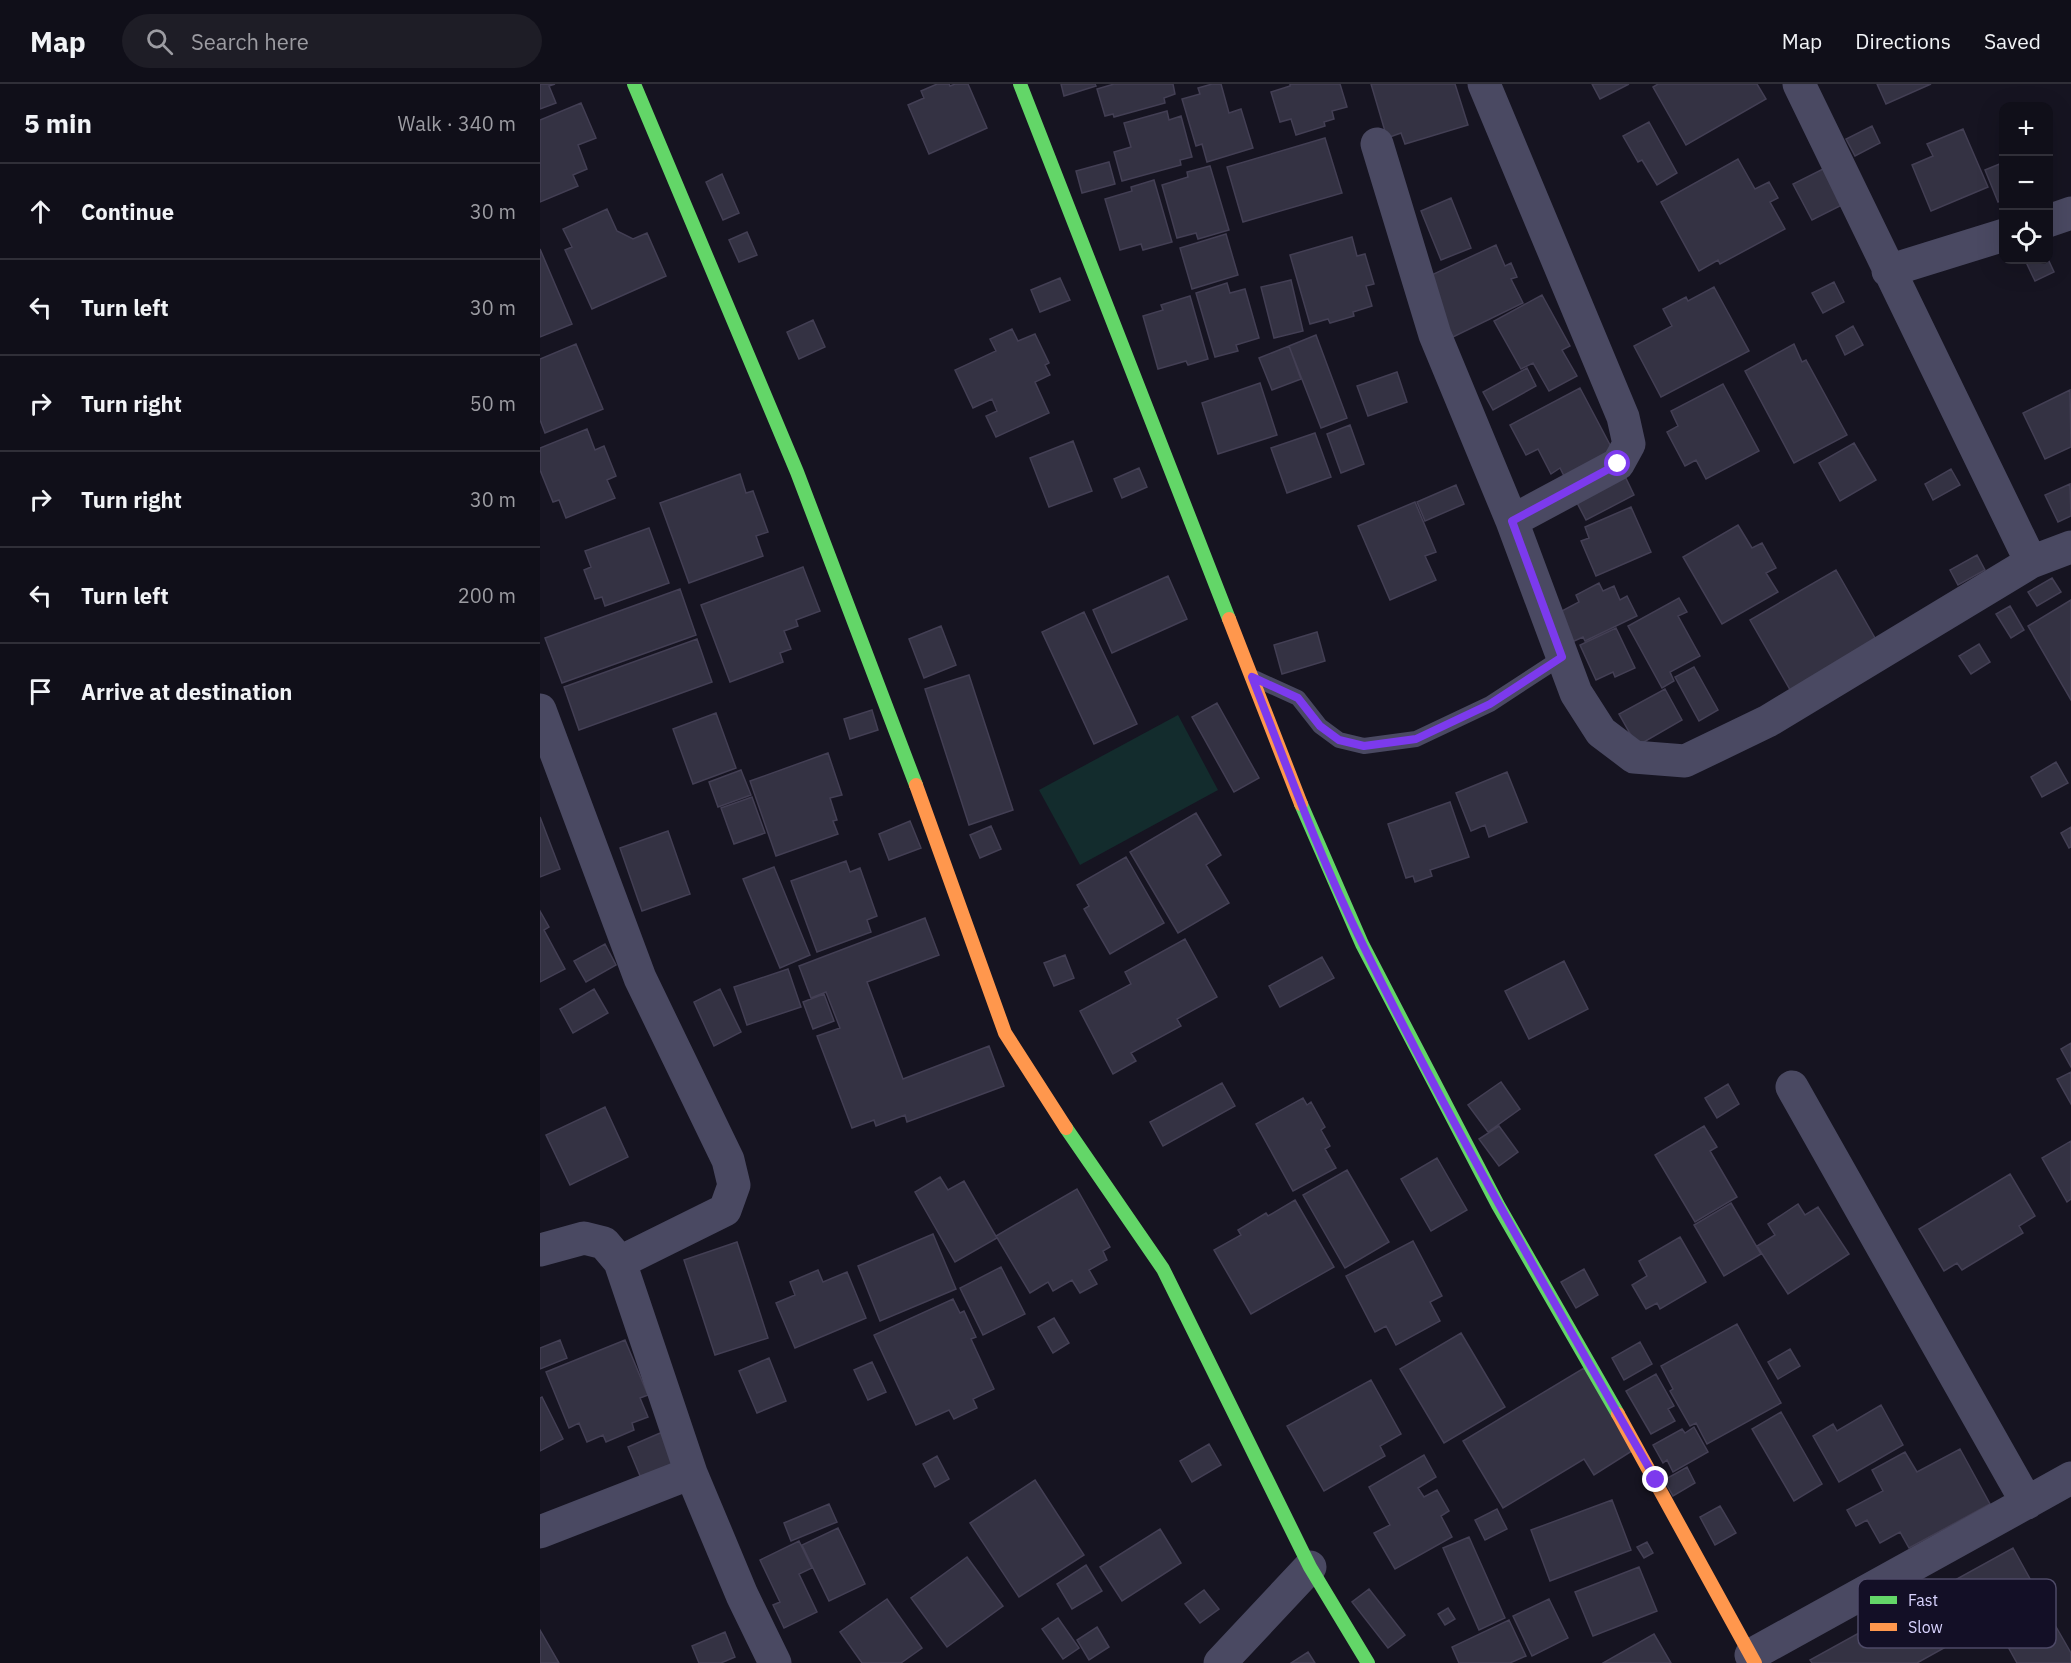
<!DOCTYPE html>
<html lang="en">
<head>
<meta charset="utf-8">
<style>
	body { margin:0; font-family:"IBM Plex Sans",sans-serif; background:#1e1d26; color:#f1f3f6 }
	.controls { position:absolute; right:18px; top:18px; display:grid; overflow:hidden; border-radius:12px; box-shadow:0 6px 24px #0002 }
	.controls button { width:54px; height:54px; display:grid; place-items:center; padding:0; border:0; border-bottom:2px solid #302f38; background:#100f19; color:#f1f3f6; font:30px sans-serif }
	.stop { position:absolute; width:18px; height:18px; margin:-14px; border:4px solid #7c3aed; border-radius:50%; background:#fff }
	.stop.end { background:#7c3aed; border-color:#fff; box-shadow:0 2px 6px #0008 }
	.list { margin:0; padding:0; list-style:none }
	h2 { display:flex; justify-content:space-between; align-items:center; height:78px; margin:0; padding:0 24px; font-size:26px }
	h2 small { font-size:20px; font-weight:400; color:#9c9ca2 }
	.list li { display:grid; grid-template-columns:39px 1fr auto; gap:18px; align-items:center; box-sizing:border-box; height:96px; padding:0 24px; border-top:2px solid #302f38 }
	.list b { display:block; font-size:22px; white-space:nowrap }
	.list em { font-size:20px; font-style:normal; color:#9c9ca2 }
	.icon { flex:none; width:33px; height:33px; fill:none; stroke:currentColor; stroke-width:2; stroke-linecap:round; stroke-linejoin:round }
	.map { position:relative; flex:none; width:1531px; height:1579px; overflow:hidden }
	header { display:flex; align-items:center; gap:36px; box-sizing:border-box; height:84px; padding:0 30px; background:#100f19; border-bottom:2px solid #302f38 }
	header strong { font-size:28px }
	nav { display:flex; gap:33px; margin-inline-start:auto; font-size:21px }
	.search { width:420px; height:54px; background:#1e1d26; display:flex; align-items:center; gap:15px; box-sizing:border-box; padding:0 21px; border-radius:33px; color:#9c9ca2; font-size:22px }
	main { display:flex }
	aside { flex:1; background:#100f19 }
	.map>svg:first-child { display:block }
	.park { fill:#132c2d }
	.building { fill:#343243; stroke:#433f54; stroke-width:1.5 }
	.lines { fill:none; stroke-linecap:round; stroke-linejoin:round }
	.lane { stroke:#4a4962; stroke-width:16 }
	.street { stroke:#4a4962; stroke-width:33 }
	.fast { stroke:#63d668; stroke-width:14 }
	.slow { stroke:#ff974d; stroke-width:14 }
	.route { stroke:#7c3aed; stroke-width:8 }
	.key { fill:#130f26; stroke:#4e4a67; stroke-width:1.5 }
	.key-label { font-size:16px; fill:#d9d4ff }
</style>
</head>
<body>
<header>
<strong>Map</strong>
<div class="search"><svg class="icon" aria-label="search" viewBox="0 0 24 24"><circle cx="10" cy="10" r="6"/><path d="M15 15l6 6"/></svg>Search here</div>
<nav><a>Map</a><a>Directions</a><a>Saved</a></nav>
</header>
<main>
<aside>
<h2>5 min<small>Walk · 340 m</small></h2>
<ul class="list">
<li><svg class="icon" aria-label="ahead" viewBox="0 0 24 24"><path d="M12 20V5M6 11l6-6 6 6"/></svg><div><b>Continue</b></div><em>30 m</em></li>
<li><svg class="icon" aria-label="left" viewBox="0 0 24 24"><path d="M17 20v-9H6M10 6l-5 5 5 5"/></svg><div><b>Turn left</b></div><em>30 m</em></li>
<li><svg class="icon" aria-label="right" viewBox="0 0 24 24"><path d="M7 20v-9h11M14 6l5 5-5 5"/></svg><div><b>Turn right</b></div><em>50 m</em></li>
<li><svg class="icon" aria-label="right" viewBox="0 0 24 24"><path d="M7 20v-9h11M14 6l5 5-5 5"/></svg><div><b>Turn right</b></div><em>30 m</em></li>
<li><svg class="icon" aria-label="left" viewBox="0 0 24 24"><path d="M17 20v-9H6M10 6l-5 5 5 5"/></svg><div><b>Turn left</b></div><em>200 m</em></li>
<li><svg class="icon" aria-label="arrive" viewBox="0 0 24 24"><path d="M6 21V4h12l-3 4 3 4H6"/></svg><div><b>Arrive at destination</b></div></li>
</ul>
</aside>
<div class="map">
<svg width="1531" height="1579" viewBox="0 0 1531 1579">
	<rect width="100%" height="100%" fill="#161421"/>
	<path class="park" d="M638,631L678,706L540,781L499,706Z"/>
	<path class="building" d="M0,0H15L9,2L16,19L0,25Z
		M397,0H409L410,2L415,0H428L447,44L389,70L368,21L384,14L381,7Z
		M521,0H555L556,2L524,12Z
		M574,0H633L635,10L624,14L625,19L574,33L573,30L565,32L557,5Z
		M672,0H681L689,29L701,25L713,64L667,78L662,60L656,62L642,15L660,10L658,4Z
		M750,0H800L807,23L792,27L794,35L784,38L785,42L756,51L751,35L740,38L731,8L750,2Z
		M831,0H915L928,41L865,60L861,49L847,54Z
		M1052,0H1089L1060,15Z
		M1118,0H1217L1226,15L1146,61L1113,3Z
		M1337,0H1391L1346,20Z
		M41,19L56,54L38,61L47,85L33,91L38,102L0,118V36Z
		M627,27L629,36L641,32L652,73L640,76L641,81L582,97L574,68L591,63L584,39Z
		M1109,38L1137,89L1117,101L1102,76L1098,78L1083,52Z
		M1332,42L1340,59L1315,72L1306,55Z
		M1423,45L1448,103L1391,127L1372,81L1393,72L1387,60Z
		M785,54L802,109L703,138L687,83Z
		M1198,75L1215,105L1229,98L1238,114L1230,118L1245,145L1180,180L1178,176L1159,187L1121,118Z
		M569,78L575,100L542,109L536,87Z
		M1462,79L1464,83V115L1458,118L1445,86Z
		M670,82L689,146L658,155L656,149L637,154L622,101L648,93L647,88Z
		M1285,84L1304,120L1272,136L1253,100Z
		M182,90L199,129L183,136L166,98Z
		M614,96L632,158L603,166L601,160L580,166L565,115L592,107L591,103Z
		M911,114L931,164L901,176L881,127Z
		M67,125L77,147L93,155L107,149L126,192L52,225L25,166L32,163L23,145Z
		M207,148L217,171L199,178L189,156Z
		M686,150L698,191L652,205L640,164Z
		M812,153L817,172L825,170L834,200L826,202L832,222L813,228L814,232L790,239L788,235L770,240L750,171Z
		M956,161L965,182L971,179L977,193L971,195L983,219L913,253L885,194Z
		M0,165L32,240L0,253Z
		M1508,175L1514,188L1495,197L1485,176Z
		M520,194L530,216L500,228L491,206Z
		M751,196L763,247L734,254L721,203Z
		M1294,198L1304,218L1283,229L1272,209Z
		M687,199L690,209L705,205L719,254L696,261L698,267L675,273L656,209Z
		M1174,203L1209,267L1121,313L1094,262L1132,242L1123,225L1146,213L1148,217Z
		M1002,211L1030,262L1022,266L1037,292L1009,307L993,279L981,285L954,237Z
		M650,212L668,275L648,281L646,277L618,285L603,232L623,226L621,221Z
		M273,236L285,263L259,275L247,248Z
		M1313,242L1323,261L1305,271L1296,252Z
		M472,245L478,257L495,250L509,279L505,281L510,291L495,298L509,329L456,353L446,332L457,327L452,315L433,324L415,286L456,267L450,255Z
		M776,251L807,334L781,344L749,262Z
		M36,260L63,325L5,349L0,336V275Z
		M1254,260L1262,278L1266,276L1307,351L1254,379L1205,287Z
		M749,262L761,295L732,306L719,274Z
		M987,284L996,302L953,326L943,308Z
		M857,288L867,318L828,332L817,302Z
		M720,299L737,351L678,370L662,319Z
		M1183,300L1219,367L1166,395L1156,376L1145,382L1127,348L1138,342L1131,327Z
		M1040,304L1078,376L1029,402L1020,384L1011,390L998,365L986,371L970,341Z
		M1530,306L1531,363L1505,375L1483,329Z
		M810,341L824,380L801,389L787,350Z
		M47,345L55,366L64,362L76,392L67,396L75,414L26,434L19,416L13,418L0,386V364Z
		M775,349L791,393L747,409L731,364Z
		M533,357L552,407L509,423L490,374Z
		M1314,359L1336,396L1300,417L1279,379Z
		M599,384L607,403L582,414L574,395Z
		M1411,385L1420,401L1393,416L1385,400Z
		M1083,388L1094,411L1046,436L1034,413Z
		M200,390L206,409L213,407L228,448L216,452L223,472L149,499L120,419Z
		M1530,400L1531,432L1518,438L1505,411Z
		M916,401L924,420L885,437L877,418Z
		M875,418L896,468L885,472L896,496L850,516L818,442Z
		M1091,423L1111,468L1056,492L1041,457L1049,454L1045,443Z
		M1198,441L1212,464L1222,459L1236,484L1226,489L1238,508L1182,540L1143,473Z
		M109,444L129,499L65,522L62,513L55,515L44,486L51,483L45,467Z
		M1437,471L1445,486L1418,501L1410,486Z
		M263,483L280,527L256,536L258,542L244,547L251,565L240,569L243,578L190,598L161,521Z
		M1296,486L1339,561L1253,611L1210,536Z
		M628,492L647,535L572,569L553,526Z
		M1512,494L1521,508L1497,522L1488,508Z
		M1059,499L1063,507L1074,502L1080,516L1087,512L1097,532L1045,557L1043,553L1032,558L1018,529L1039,518L1036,511Z
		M140,505L156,551L22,599L5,554Z
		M1139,514L1147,528L1138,532L1160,572L1130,588L1134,597L1122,604L1088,542Z
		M1531,516V616L1488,542Z
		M1470,522L1484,546L1471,554L1456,530Z
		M544,528L597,640L554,660L502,548Z
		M401,542L416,581L384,594L369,555Z
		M1076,544L1095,584L1075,593L1073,588L1056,596L1040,561Z
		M777,548L785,577L742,590L734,561Z
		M157,555L172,598L39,646L24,603Z
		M1439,560L1450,578L1431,590L1419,572Z
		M1154,583L1178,626L1159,637L1135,593Z
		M429,591L473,726L429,741L385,605Z
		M1125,605L1142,636L1097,662L1079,630Z
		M677,619L719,694L694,708L652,633Z
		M332,626L338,646L310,655L304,635Z
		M176,629L196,684L153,700L133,645Z
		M288,669L302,711L290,714L297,736L293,737L298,750L236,772L210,697Z
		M1516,678L1528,699L1502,713L1491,693Z
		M201,686L211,711L178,723L169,698Z
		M967,688L987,738L949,753L945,741L931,747L916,709Z
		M212,713L225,749L194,760L181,724Z
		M910,718L929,773L890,786L892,792L875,798L873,792L866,794L848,740Z
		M656,729L681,771L666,781L689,819L638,849L590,768Z
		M0,733L20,785L0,793Z
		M370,737L381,764L349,776L339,750Z
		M451,742L461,765L440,774L430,751Z
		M1531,743V763L1529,764L1521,749Z
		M128,747L150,810L102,827L80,764Z
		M586,773L624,839L570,870L544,825L549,822L537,801Z
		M306,777L310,788L320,784L337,832L327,836L331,848L277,868L251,797Z
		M234,783L270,871L240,884L203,795Z
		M0,827L9,843L4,846L25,885L0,898Z
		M385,834L399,871L327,898L363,995L449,962L464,1002L367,1038L365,1031L336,1042L334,1036L312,1044L277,952L300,944L286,908L271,914L259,882Z
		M645,855L677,913L637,935L641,942L591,969L596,977L573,990L540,927L591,900L585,888Z
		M65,860L76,881L46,898L34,877Z
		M525,871L534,894L514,902L504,879Z
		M782,873L794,894L740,923L729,902Z
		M1024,877L1048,925L989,955L965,907Z
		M248,885L261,923L207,941L194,903Z
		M54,905L68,929L33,949L20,925Z
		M180,905L201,948L174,962L154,918Z
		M284,910L294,937L273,945L263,918Z
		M1531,959V983L1521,965Z
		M1531,988V1020L1517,995Z
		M961,998L980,1025L948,1048L928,1021Z
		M682,999L695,1022L623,1062L610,1038Z
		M1188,1000L1199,1020L1177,1034L1165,1014Z
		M763,1014L767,1021L771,1018L785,1043L781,1046L790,1062L785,1065L796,1084L753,1107L716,1040Z
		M65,1023L88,1073L30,1101L6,1051Z
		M959,1042L978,1068L959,1082L939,1055Z
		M1164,1042L1177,1063L1170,1067L1197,1113L1155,1138L1115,1071Z
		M1531,1057V1115L1527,1118L1502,1074Z
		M897,1074L927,1126L891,1147L861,1095Z
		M807,1086L849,1158L805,1184L763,1111Z
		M1470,1090L1495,1132L1479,1142L1483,1149L1422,1186L1417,1179L1404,1187L1379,1145Z
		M400,1093L408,1106L424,1097L457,1154L415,1178L375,1108Z
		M537,1105L570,1163L563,1167L567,1176L549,1186L557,1200L540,1209L532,1196L513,1207L508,1198L490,1209L456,1152Z
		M755,1116L794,1183L711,1230L674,1166L701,1151L698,1146L726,1129L728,1132Z
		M1191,1119L1221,1170L1184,1192L1154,1141Z
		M1258,1120L1265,1131L1278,1123L1309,1170L1248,1210L1217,1162L1235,1151L1228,1140Z
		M393,1150L416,1205L340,1237L318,1182Z
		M1140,1153L1166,1198L1120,1225L1117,1219L1106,1225L1092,1201L1107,1192L1099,1177Z
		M873,1157L902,1212L890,1218L900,1237L856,1261L846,1242L835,1248L806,1192Z
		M197,1158L228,1254L175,1271L144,1176Z
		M461,1183L485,1230L443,1251L420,1204Z
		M1044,1185L1058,1211L1036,1224L1021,1198Z
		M278,1186L283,1198L307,1188L326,1234L255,1264L236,1219L255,1211L250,1198Z
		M413,1215L420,1229L424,1227L436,1253L431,1255L454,1305L433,1315L437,1324L414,1335L409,1326L376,1341L334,1251Z
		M514,1234L529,1259L513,1269L498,1243Z
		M1197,1240L1241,1319L1167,1360L1156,1339L1150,1342L1130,1307L1133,1305L1121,1282Z
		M921,1249L965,1323L904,1359L860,1285Z
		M20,1256L27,1274L0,1285V1264Z
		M85,1256L108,1311L100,1314L108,1333L92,1339L94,1346L66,1358L63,1351L47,1358L39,1339L29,1344L6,1288Z
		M1100,1258L1112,1280L1084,1296L1072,1274Z
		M1250,1265L1260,1282L1238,1295L1228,1278Z
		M229,1274L246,1317L217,1329L199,1287Z
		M332,1278L346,1308L328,1316L314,1286Z
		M1044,1284L1095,1365L1054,1391L1044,1375L963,1424L923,1357Z
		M1116,1290L1134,1322L1128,1325L1135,1337L1111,1350L1086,1307Z
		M831,1296L861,1350L840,1362L845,1372L784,1407L747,1342Z
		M2,1313L23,1355L0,1367V1314Z
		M1341,1321L1363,1361L1299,1398L1273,1352L1293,1340L1297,1347Z
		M1241,1328L1282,1400L1254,1417L1212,1345Z
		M1154,1343L1168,1368L1133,1388L1127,1376L1123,1379L1113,1361L1142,1345L1145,1349Z
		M127,1346L143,1382L103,1399L88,1363Z
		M669,1360L681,1381L652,1398L640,1377Z
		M1420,1365L1450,1420L1369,1464L1360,1448L1340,1459L1327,1436L1316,1442L1307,1426L1343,1407L1332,1386L1365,1368L1377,1388Z
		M884,1371L896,1393L878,1404L884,1413L897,1406L909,1427L901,1432L912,1453L855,1485L834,1449L850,1441L829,1403Z
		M397,1372L409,1395L395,1403L383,1380Z
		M1147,1383L1155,1399L1133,1412L1124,1396Z
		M495,1396L544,1471L479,1513L430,1439Z
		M1072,1416L1091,1466L1010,1497L991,1446Z
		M289,1420L297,1438L251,1457L244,1439Z
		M1180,1422L1196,1449L1175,1461L1160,1433Z
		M957,1425L967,1445L945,1456L935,1436Z
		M298,1444L325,1500L289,1517L262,1461Z
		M620,1445L641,1479L582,1517L560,1483Z
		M929,1453L965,1534L939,1546L903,1464Z
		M259,1457L272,1484L259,1490L277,1528L244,1544L233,1521L240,1518L220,1476Z
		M1107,1458L1113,1469L1104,1474L1097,1463Z
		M1473,1464L1499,1511L1377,1579H1272L1270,1576Z
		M427,1473L463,1522L407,1563L371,1514Z
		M546,1481L562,1507L532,1525L517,1500Z
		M1099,1483L1117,1527L1053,1552L1035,1508Z
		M829,1505L865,1551L848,1564L812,1518Z
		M664,1506L679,1525L660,1539L645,1520Z
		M347,1515L382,1564L361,1579H322L300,1548Z
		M1009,1515L1028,1554L992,1572L973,1532Z
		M908,1524L915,1535L905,1541L898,1530Z
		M518,1534L539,1564L523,1575L502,1545Z
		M969,1536L986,1572L970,1579H919L912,1563Z
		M1515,1541L1531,1569V1579H1477L1462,1552L1477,1543L1486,1557Z
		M557,1543L569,1563L549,1576L537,1556Z
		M0,1546L19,1579H0Z
		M185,1548L195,1573L181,1579H159L152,1562Z
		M1114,1550L1131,1579H1063Z
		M768,1568L775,1579H751Z"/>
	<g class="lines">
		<path class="lane" d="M714,594L758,614L780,642L799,656L824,662L876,655L950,620L1022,573"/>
		<path class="street" d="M944,0L1083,333L1089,360L1078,380L972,437
			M1259,0L1491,478L1531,463
			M837,60L895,251L972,437L1036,609L1061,648L1094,673L1145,677L1228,637L1491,478
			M1508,137L1531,129
			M1348,187L1464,151
			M0,626L100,894L188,1076L194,1101L185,1126L80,1178
			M1252,1003L1487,1419
			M0,1166L44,1154L64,1159L80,1178L151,1389L202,1511L235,1579
			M0,1448L151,1389
			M1211,1571L1531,1394
			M680,1579L770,1483"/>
		<path class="fast" d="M94,0L257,388L376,701
			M480,0L689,535
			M761,720L822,860L958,1121L1078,1330
			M526,1044L623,1185L770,1483L828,1579"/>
		<path class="slow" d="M689,535L761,720
			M376,701L465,949L526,1044
			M1078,1330L1215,1579"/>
	</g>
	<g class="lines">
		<path class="route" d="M1078,380L972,437L1022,573L950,620L876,655L824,662L799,656L780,642L758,614L712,593C747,683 780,774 823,861C912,1044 1015,1220 1116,1396"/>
	</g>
	<rect x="1318" y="1495" width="198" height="69" rx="9" class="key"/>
	<rect x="1330" y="1512" width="27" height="8" fill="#63d668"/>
	<rect x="1330" y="1539" width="27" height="8" fill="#ff974d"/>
	<g class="key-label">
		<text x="1368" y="1522">Fast</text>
		<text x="1368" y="1549">Slow</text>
	</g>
</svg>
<div class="controls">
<button>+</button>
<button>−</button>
<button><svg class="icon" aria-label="locate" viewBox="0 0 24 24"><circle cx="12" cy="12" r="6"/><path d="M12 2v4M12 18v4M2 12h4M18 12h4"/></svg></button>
</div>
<div class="stop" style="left:1078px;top:380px"></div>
<div class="stop end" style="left:1116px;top:1396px"></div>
</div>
</main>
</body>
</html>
